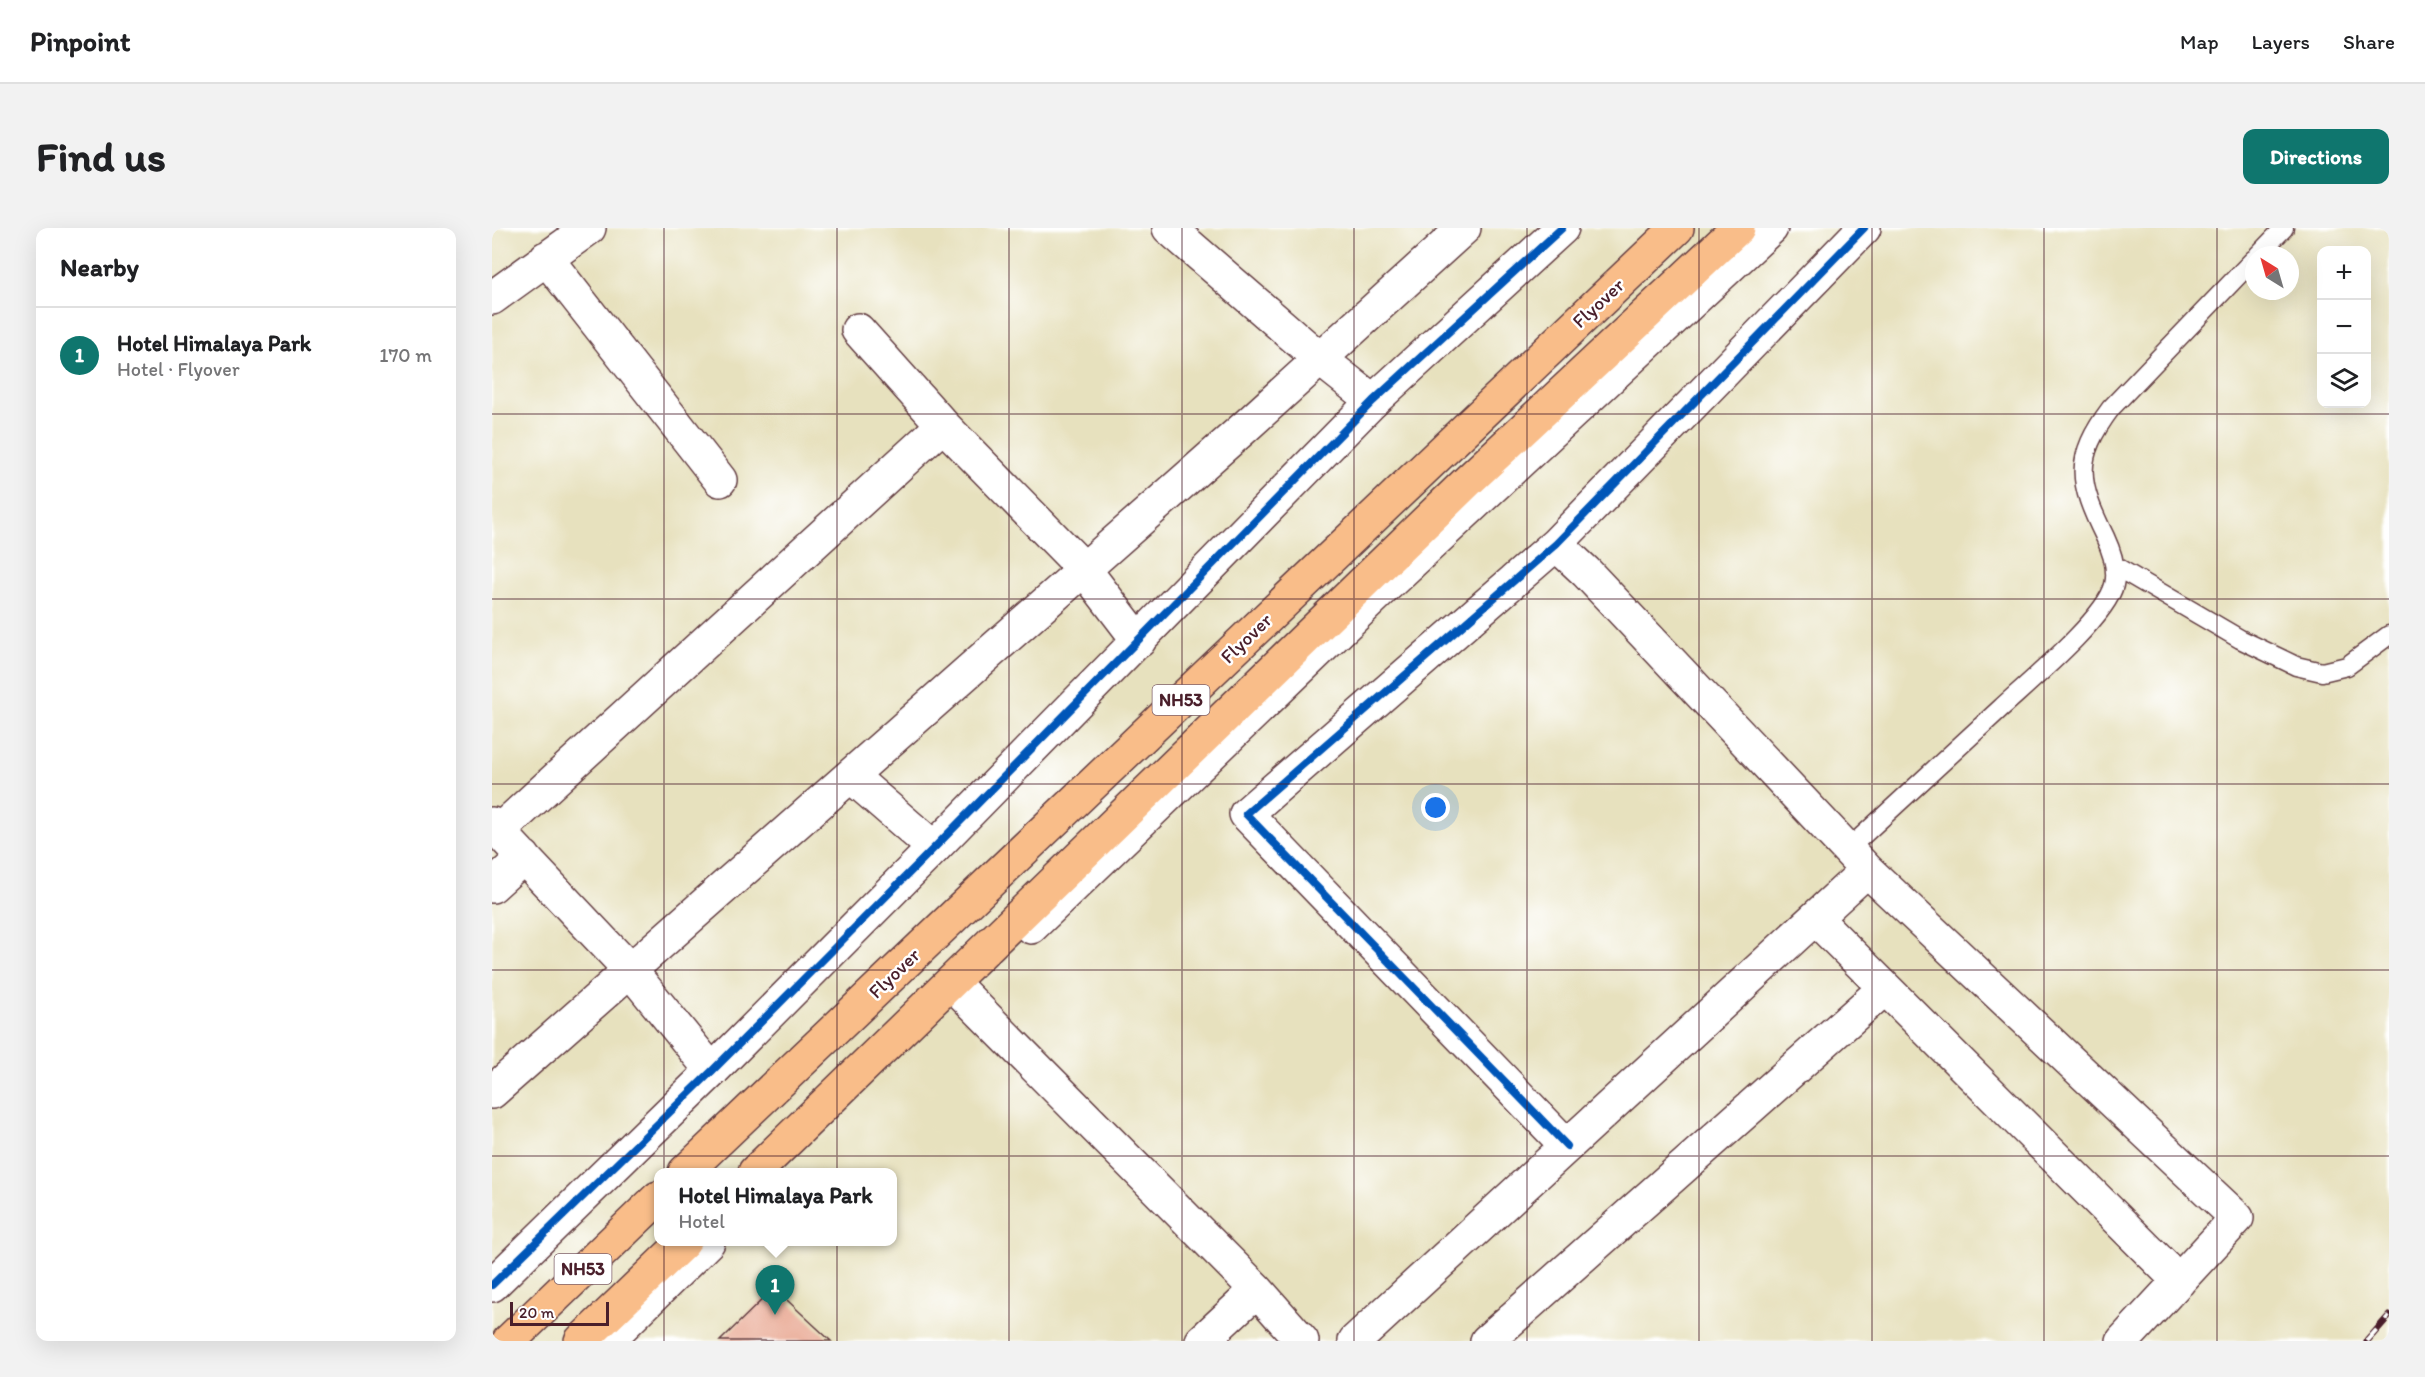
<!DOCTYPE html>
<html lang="en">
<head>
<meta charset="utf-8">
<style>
	body { margin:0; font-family:Itim,sans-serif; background:#f2f2f2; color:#202124 }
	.controls { position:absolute; right:18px; top:18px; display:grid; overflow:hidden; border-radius:12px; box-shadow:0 6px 24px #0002 }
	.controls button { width:54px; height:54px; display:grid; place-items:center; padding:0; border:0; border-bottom:2px solid #e0e0e0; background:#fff; color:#202124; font:30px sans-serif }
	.compass { position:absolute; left:1753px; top:18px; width:54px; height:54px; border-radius:50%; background:#fff; box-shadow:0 6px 24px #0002; rotate:323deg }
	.scale { position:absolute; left:18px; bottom:15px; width:99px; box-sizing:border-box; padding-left:6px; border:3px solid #4a1f2b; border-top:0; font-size:16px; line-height:21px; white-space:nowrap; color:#4a1f2b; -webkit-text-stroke:4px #fff; paint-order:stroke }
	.you { position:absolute; left:944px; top:580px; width:21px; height:21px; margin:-15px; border:4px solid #fff; border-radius:50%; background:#1a73e8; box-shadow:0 0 0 9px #1a73e833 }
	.badge { display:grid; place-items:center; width:39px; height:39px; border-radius:50%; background:#0f766e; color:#fff; font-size:20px; font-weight:700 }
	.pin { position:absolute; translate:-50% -50px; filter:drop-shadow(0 2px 3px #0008) }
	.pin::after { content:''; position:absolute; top:32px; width:21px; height:18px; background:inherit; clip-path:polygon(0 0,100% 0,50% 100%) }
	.popup { position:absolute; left:162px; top:940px; width:243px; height:78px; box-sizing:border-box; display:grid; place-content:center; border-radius:12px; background:#fff; filter:drop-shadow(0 2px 4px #0005); font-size:20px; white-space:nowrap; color:#757577 }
	.popup b { font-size:22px; color:#202124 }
	.popup::after { content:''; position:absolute; left:50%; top:100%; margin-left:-12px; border:12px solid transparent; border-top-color:#fff }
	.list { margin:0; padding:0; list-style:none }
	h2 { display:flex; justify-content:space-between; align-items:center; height:78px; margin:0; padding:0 24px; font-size:26px }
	h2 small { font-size:20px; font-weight:400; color:#757577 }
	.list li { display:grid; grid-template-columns:39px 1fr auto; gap:18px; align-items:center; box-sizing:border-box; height:96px; padding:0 24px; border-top:2px solid #e0e0e0 }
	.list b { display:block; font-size:22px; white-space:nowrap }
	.list p { margin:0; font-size:20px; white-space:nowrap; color:#757577 }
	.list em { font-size:20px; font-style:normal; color:#757577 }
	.icon { flex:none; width:33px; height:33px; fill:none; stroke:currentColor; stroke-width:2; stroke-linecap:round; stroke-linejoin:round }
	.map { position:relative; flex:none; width:1897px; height:1113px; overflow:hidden; border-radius:12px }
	header { display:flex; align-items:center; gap:36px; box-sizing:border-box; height:84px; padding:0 30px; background:#fff; border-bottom:2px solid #e0e0e0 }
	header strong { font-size:28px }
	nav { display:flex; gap:33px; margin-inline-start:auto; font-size:21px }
	.intro { display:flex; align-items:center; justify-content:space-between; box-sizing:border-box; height:144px; padding:0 36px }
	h1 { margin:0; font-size:42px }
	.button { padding:15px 27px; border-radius:12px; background:#0f766e; color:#fff; font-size:21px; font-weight:700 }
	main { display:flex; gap:36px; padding:0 36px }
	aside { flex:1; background:#fff; border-radius:12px; box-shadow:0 6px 24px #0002 }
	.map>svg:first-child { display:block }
	.building { fill:#ecb5a3 }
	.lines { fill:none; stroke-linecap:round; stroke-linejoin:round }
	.service-casing { stroke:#623c41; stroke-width:21 }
	.minor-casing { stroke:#623c41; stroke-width:36 }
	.tertiary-casing { stroke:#623c41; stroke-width:36 }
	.trunk-casing { stroke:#623c41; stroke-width:36 }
	.service { stroke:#fff; stroke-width:18 }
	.minor { stroke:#fff; stroke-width:33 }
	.tertiary { stroke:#fff; stroke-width:33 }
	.trunk { stroke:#f9bd89; stroke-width:33 }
	.rail-casing { stroke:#4a1f2b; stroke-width:7 }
	.rail { stroke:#fff; stroke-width:4.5; stroke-dasharray:14; stroke-linecap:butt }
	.cycleway-casing { stroke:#fff; stroke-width:11 }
	.cycleway { stroke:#0057b8; stroke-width:8 }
	.grid { fill:none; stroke:#4a1f2b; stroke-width:1.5; stroke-opacity:0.55 }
	.labels { text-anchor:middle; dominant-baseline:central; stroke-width:5; stroke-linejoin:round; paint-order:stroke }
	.shield { fill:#fff; stroke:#80626b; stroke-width:1.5 }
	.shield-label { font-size:18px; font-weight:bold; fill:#4a1f2b }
	.street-label { font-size:20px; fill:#4a1f2b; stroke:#fff }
</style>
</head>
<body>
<header>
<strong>Pinpoint</strong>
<nav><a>Map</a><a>Layers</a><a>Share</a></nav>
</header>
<div class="intro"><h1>Find us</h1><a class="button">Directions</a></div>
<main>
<aside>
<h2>Nearby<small></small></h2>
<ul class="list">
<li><span class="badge">1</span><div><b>Hotel Himalaya Park</b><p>Hotel · Flyover</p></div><em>170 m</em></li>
</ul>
</aside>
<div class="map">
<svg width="1897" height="1113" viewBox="0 0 1897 1113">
	<rect width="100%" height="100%" fill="#fff"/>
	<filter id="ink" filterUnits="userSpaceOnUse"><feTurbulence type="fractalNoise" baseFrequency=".0167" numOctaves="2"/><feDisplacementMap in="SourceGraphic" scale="12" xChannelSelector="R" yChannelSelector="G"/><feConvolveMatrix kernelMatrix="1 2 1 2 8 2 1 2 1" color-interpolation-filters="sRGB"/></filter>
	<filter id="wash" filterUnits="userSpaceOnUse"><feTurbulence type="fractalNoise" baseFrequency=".008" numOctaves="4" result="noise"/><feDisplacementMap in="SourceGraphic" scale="24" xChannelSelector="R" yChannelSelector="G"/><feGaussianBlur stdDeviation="1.35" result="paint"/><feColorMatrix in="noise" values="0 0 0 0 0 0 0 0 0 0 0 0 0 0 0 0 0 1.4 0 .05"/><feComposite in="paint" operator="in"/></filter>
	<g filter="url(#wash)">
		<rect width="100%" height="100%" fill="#e7e1be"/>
		<g id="blocks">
			<path class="building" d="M282,1060L339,1113H228Z"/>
		</g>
	</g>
	<g filter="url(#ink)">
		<use href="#blocks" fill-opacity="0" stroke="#623c41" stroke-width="1.5"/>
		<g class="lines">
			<defs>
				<path id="service" d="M1766,27L1792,0
					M1623,338L1748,411L1804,438L1830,444L1855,438L1897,407
					M1355,622C1406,575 1458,527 1509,480C1536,455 1614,390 1622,357C1626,341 1620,324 1613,309C1586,254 1581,231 1619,180L1762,31"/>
				<path id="minor" d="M677,0L828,131L881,173
					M54,30L228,252
					M0,70L97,0
					M366,102L451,197L592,341L647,413
					M359,548L442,620
					M0,596L138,742L220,843
					M7,603L451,197
					M1375,642L1745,990L1631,1113
					M0,658L32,629
					M1323,690L1687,1053
					M470,765L765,1062L710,1113
					M0,864L752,200L972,0
					M1075,918L754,586L1064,316L1372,0
					M765,1062L810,1113
					M863,1113L1375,642L1094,344L1064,316
					M995,1113L1393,760"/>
				<path id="tertiary" d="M539,699L893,359L1279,0
					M0,1057L220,843L442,620L881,173L1070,0
					M115,1113L216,1014"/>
				<path id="trunk" d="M193,944L1185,0
					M263,944L976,253L1246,0
					M17,1113L166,970
					M89,1113L192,1014"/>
			</defs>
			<use href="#service" class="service-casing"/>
			<use href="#minor" class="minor-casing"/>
			<use href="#tertiary" class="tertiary-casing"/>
			<use href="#trunk" class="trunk-casing"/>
			<use href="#service" class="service"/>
			<use href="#minor" class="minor"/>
			<use href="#tertiary" class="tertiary"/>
			<use href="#trunk" class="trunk"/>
			<defs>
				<path id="rail" d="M1875,1113L1897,1088"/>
			</defs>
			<use href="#rail" class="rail-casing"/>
			<use href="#rail" class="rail"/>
			<defs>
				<path id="cycleway" d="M1075,918L754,586L1064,316L1372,0
					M0,1057L220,843L442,620L881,173L1070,0"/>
			</defs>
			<use href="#cycleway" class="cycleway-casing"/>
			<use href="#cycleway" class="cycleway"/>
		</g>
	</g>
	<path class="grid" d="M172,0V1113M345,0V1113M517,0V1113M690,0V1113M862,0V1113M1035,0V1113M1207,0V1113M1380,0V1113M1552,0V1113M1725,0V1113M0,186H1897M0,371H1897M0,556H1897M0,742H1897M0,928H1897"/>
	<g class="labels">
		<g class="shield">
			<rect x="660.5" y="457" width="57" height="30" rx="4.5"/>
			<rect x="62.5" y="1026" width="57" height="30" rx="4.5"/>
		</g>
		<g class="shield-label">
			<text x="689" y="472">NH53</text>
			<text x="91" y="1041">NH53</text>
		</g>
		<g class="street-label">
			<text transform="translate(1106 75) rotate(-43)">Flyover</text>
			<text transform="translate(754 410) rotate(-44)">Flyover</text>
			<text transform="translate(402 745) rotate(-44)">Flyover</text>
		</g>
	</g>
</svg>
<div class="controls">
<button>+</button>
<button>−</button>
<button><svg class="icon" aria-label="layers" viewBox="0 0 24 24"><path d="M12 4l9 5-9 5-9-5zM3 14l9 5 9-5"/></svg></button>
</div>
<svg class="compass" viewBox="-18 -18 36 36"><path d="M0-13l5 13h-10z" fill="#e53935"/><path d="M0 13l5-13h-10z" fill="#757577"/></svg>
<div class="scale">20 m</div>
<div class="you"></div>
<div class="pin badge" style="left:283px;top:1087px">1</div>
<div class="popup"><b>Hotel Himalaya Park</b>Hotel</div>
</div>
</main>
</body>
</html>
